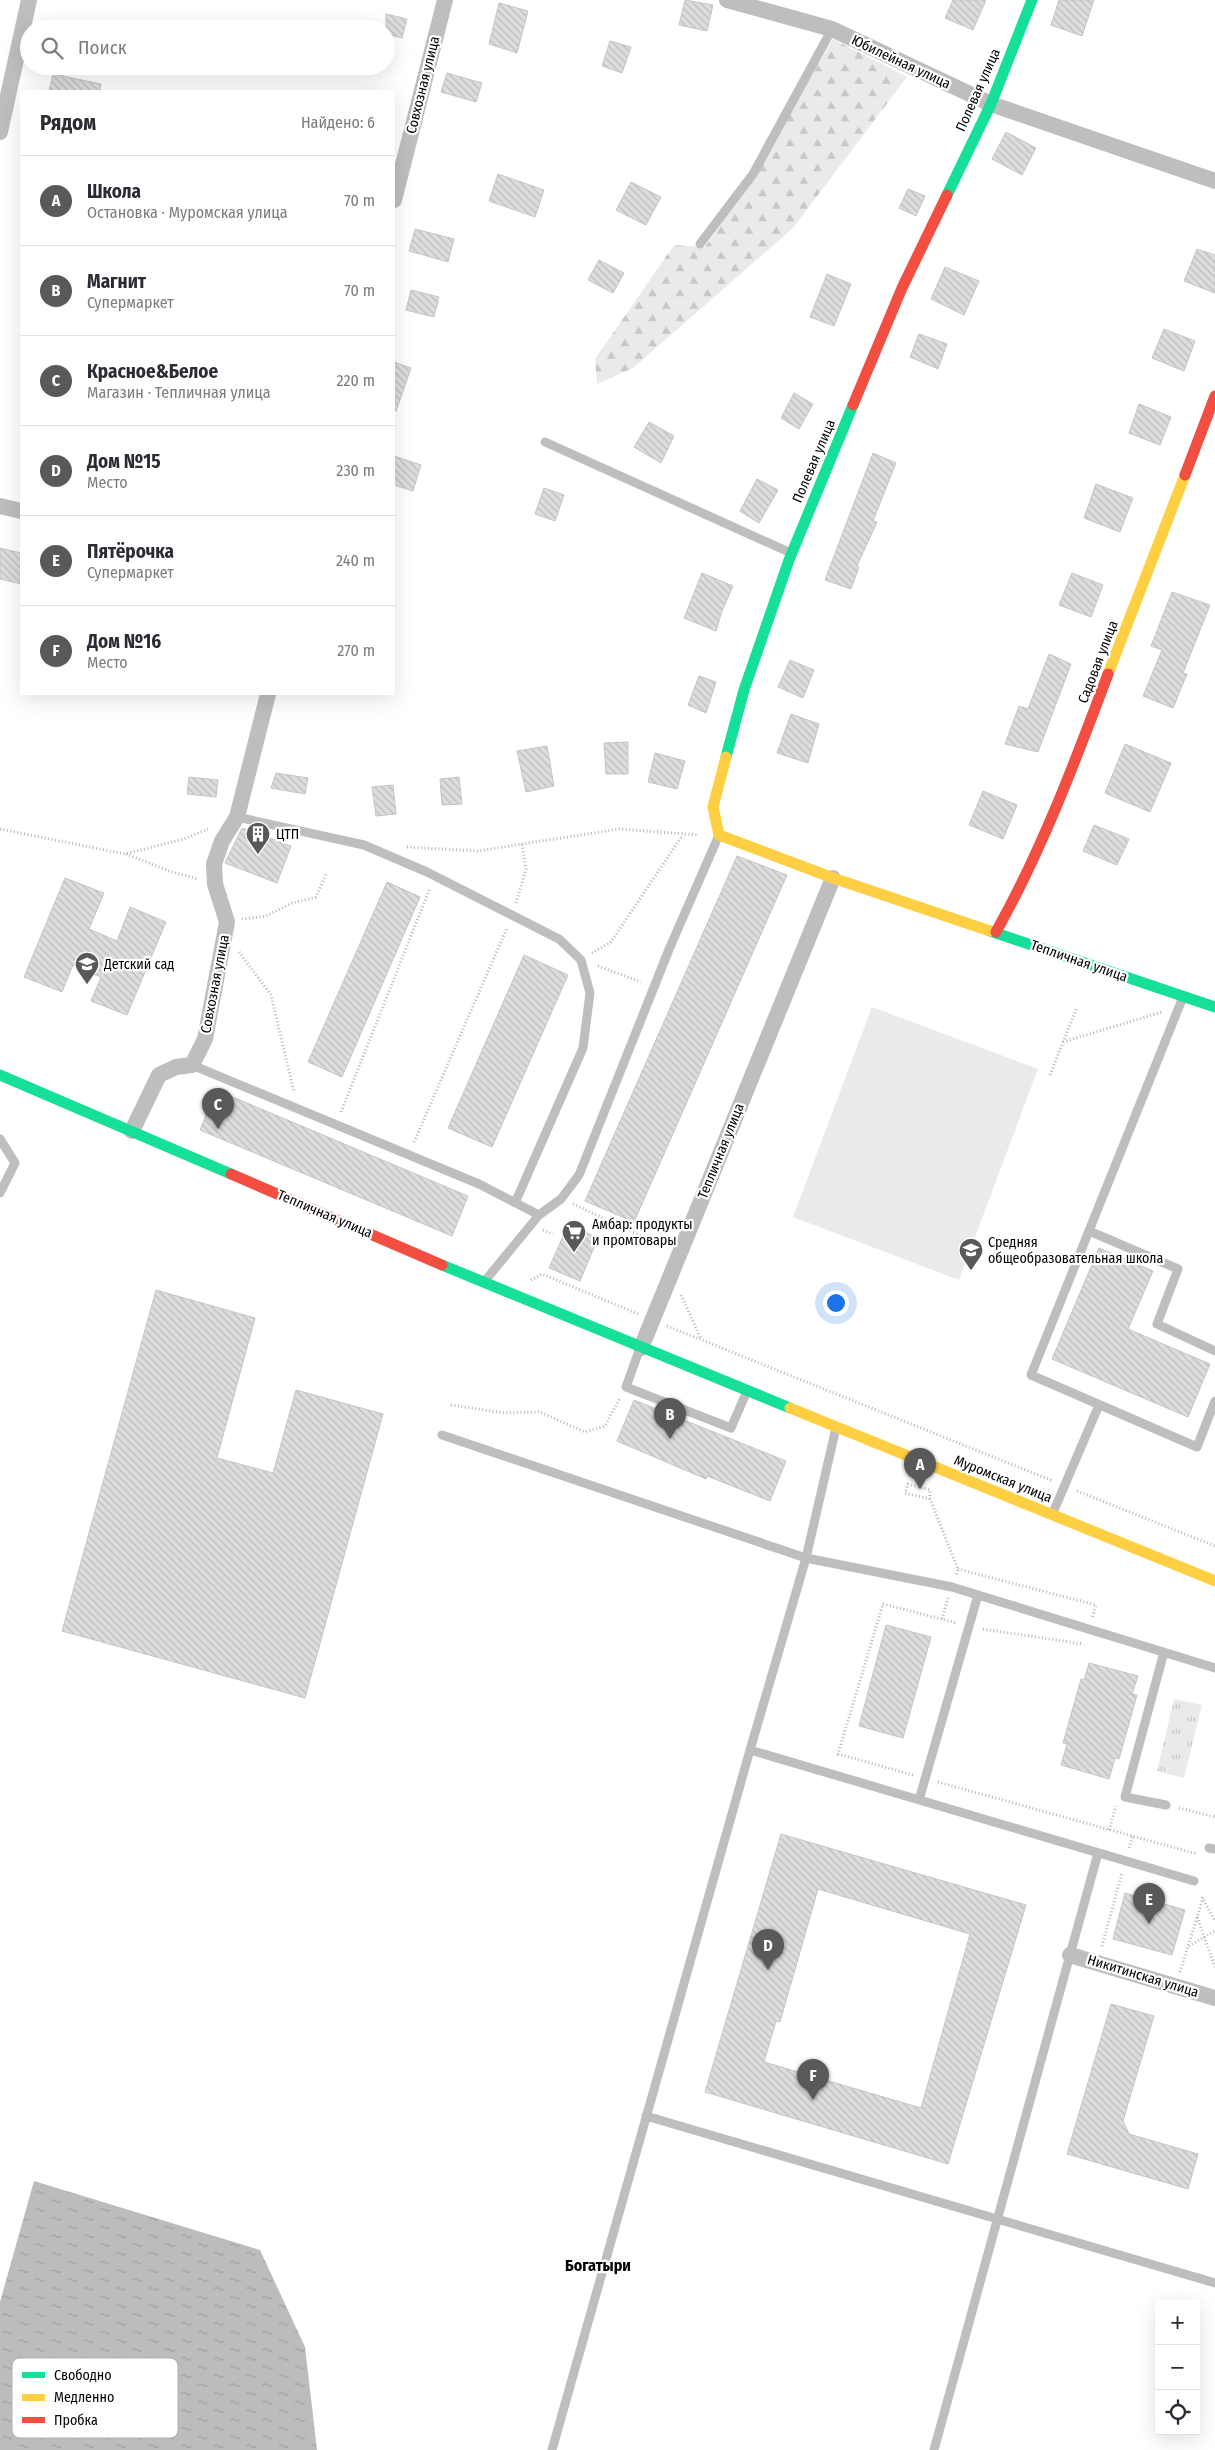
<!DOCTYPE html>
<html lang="ru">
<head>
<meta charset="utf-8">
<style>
	body { margin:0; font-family:"Fira Sans Condensed",sans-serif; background:#f7f7f7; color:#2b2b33 }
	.controls { position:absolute; right:15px; bottom:15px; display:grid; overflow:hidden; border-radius:0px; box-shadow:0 5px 20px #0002 }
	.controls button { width:45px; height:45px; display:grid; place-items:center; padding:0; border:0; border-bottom:1px solid #e1e1e2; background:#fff; color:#2b2b33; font:25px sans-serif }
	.you { position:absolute; left:835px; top:1302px; width:18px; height:18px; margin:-12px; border:4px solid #fff; border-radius:50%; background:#1a73e8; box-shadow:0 0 0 8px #1a73e833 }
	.badge { display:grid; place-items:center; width:32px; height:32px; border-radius:50%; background:#595959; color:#fff; font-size:16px; font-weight:700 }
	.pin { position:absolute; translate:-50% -41px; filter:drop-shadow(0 1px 2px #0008) }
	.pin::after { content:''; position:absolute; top:26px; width:18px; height:15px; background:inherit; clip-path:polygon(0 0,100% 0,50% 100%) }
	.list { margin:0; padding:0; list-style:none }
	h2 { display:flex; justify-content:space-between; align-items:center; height:65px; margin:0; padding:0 20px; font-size:21px }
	h2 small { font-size:16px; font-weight:400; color:#7c7c81 }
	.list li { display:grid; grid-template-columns:32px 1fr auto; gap:15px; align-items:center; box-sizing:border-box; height:90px; padding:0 20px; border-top:1px solid #e1e1e2 }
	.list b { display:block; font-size:19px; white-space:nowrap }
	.list p { margin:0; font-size:16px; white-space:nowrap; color:#7c7c81 }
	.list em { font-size:16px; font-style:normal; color:#7c7c81 }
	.icon { flex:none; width:28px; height:28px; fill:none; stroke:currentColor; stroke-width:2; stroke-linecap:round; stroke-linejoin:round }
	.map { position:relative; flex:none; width:1215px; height:2450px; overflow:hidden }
	.search { position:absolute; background:#fff; box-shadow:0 5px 20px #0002; left:20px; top:20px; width:375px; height:55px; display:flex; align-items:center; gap:12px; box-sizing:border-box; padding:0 18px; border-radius:28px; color:#7c7c81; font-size:19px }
	.panel { position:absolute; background:#fff; box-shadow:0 5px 20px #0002; left:20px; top:90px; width:375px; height:605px; border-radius:0px }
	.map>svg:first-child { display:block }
	.grass { fill:#eaeaea }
	.forest { fill:url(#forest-firs) }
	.park { fill:url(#park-tufts) }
	.water { fill:url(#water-ripples) }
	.building { fill:url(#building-back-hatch); stroke:#c5c5c5; fill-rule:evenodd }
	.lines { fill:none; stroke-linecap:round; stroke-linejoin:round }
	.path { stroke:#b8b8b8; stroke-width:3; stroke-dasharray:1 2.5; stroke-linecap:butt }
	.lane { stroke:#bebebe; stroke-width:9 }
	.street { stroke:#bebebe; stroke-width:16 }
	.fast { stroke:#16e098; stroke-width:11 }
	.slow { stroke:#ffcf43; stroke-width:11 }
	.jam { stroke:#f24e42; stroke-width:11 }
	.labels { text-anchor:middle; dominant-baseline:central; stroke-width:4.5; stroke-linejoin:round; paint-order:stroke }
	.street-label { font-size:14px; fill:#000; stroke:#fff }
	.poi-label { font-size:14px; fill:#000; stroke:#fff; text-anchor:start }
	.quarter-label { font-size:16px; font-weight:bold; fill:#000; stroke:#fff }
	.key { fill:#fff; stroke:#b2b2b2; stroke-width:1 }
	.key-label { font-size:14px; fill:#000 }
</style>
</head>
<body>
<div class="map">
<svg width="1215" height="2450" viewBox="0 0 1215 2450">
	<defs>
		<pattern id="forest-firs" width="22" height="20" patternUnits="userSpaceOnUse" patternTransform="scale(1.25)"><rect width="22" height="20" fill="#eaeaea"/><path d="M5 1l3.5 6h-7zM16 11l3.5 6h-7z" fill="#c7c7c7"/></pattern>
		<pattern id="park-tufts" width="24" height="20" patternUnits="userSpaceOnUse" patternTransform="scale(1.25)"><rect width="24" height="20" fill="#eaeaea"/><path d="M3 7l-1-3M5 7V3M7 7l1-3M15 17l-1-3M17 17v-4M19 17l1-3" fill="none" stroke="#c7c7c7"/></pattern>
		<pattern id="water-ripples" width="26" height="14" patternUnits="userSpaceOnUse" patternTransform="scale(1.25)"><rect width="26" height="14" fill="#bcbcbc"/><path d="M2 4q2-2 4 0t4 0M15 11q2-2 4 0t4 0" fill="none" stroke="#a0a0a0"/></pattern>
		<pattern id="building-back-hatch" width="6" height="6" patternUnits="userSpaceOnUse" patternTransform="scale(1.25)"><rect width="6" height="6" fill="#ddd"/><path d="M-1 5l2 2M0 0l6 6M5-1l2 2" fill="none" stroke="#bcbcbc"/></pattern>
	</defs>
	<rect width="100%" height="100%" fill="#fff"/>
	<path class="grass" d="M872,1007L1038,1069L959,1280L793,1217Z"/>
	<path class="forest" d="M833,39L907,77L793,228L633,368L597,384L595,359L674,245L705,247L757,171Z"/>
	<path class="park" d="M1174,1699L1202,1705L1184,1778L1157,1771Z"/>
	<path class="water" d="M34,2181L260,2250L305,2347L317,2450H0V2302Z"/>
	<path class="building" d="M685,0L713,5L707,31L679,25Z
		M953,0H986L973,30L945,18Z
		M1059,0H1094L1082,36L1051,25Z
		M499,3L528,11L517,53L489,44Z
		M386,14L407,19L402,38L386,34Z
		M610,41L631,47L622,73L602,66Z
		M447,73L482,83L476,102L441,92Z
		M53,74L101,84L100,91H49Z
		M1006,132L1036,148L1022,175L992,159Z
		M498,174L544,190L535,217L489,201Z
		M631,182L661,197L646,225L616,210Z
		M908,189L925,196L916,216L899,208Z
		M415,229L454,239L448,262L409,251Z
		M1197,249L1215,255V293L1184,281Z
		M599,260L624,273L613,293L588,280Z
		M945,267L979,281L964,315L931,299Z
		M827,274L851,284L834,326L810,317Z
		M411,290L439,297L434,317L406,310Z
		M1164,329L1195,341L1184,371L1152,358Z
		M919,334L947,344L938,369L910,357Z
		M394,362L411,368L396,411H394Z
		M794,393L813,404L799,429L781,418Z
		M1139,404L1171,417L1160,445L1129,433Z
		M649,422L674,436L661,463L634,447Z
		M873,453L896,463L873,521L877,522L857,566L859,567L851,589L825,580Z
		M394,456L421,465L413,491L394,485Z
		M757,479L778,490L759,523L740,511Z
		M1096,484L1133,498L1120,532L1084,518Z
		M544,488L564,495L555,521L535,514Z
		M0,548L21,553V584L0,579Z
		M702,573L733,586L722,611L716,631L684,618Z
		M1072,573L1103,585L1091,617L1059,605Z
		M1172,592L1210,605L1183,673L1187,674L1173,708L1143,696L1162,650L1151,646Z
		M1049,654L1071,664L1038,752L1005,744L1019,706L1028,709Z
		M790,660L814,670L803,698L778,687Z
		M699,676L716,682L706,713L688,705Z
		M791,714L819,724L808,763L777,753Z
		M628,742V774H606L604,743Z
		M1125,744L1171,763L1150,812L1105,793Z
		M547,746L554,786L526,792L517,751Z
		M655,753L685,761L677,789L648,782Z
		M276,773L308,778L305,794L271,788Z
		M189,777L218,780L216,797L187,794Z
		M459,777L462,804L442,805L440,779Z
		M393,785L396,814L376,816L372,787Z
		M983,791L1017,805L1003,839L969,825Z
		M1094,825L1129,839L1117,865L1083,851Z
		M242,828L291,846L277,883L225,863Z
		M737,856L787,875L634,1222L585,1201Z
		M65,878L104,893L89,929L117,941L130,907L166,922L127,1015L91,1001L101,977L73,965L62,992L24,977Z
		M387,882L420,897L342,1077L308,1062Z
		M524,955L568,975L492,1147L448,1128Z
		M216,1090L468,1196L452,1236L200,1130Z
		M568,1225L598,1238L580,1281L549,1268Z
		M1099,1248L1153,1271L1128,1329L1210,1364L1188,1417L1052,1359Z
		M156,1290L255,1318L217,1458L273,1473L296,1390L383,1414L305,1698L62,1631Z
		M634,1400L786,1461L770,1501L707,1476L706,1479L617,1441Z
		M886,1625L931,1637L903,1738L859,1726Z
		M1089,1663L1138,1676L1132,1694L1137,1695L1119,1759L1115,1758L1109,1779L1061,1765L1067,1744L1063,1743L1081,1679L1084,1680Z
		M781,1834L1026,1905L948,2164L705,2092ZM818,1889L970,1934L921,2108L764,2062L776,2021L780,2022Z
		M1125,1893L1185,1910L1172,1955L1113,1939Z
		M1111,2004L1154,2016L1123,2121L1129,2134L1198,2154L1188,2189L1067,2154Z"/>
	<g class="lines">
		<path class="path" d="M0,829L125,854L184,839L208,829
			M407,847L477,851L619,829L699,835
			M126,854L172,872L198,879
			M516,903L526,869L522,844
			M242,919L266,916L292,903L316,897L326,874
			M239,952L271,995L294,1092
			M592,953L611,942L682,836
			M598,966L641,982
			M1063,1042L1162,1012
			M1050,1075L1077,1007
			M341,1112L430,888
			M414,1142L507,928
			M573,1204L665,1247
			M543,1230L553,1234
			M531,1280L542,1274L638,1314
			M681,1295L701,1339
			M667,1326L1053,1481
			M451,1405L504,1413L540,1412L585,1432L605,1426L620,1398
			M1077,1491L1215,1546
			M930,1499L905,1493L908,1484L930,1490V1499L958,1569L956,1576
			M958,1569L1096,1605L1092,1618
			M942,1619L948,1598
			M983,1629L1083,1644
			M913,1775L838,1754L883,1604L957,1623
			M938,1782L1197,1854
			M1179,1808L1215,1817
			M1109,1830L1116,1806
			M1129,1848L1133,1836
			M1202,1897L1215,1921
			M1197,1917L1215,1967
			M1102,1946L1122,1873
			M1189,1946L1215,1931
			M1180,1972L1203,1898"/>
		<path class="lane" d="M700,244L753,174L832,29
			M545,442L791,553
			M237,817L364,845L427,872L559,939L581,960L590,993L583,1048L515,1203
			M1183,997L1031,1375L1197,1447L1215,1401
			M192,1065L479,1184L539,1215
			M0,1139L15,1163L0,1193
			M1089,1231L1178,1269L1157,1324L1215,1351
			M484,1282L539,1215L561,1199L579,1175L670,947L719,835
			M640,1348L626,1387L731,1428L747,1391
			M836,1428L806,1558L750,1750L1194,1881
			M442,1435L806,1558L952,1587L1215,1668
			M1052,1515L1099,1405
			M1164,1652L1125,1797L1166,1805
			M919,1800L978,1595
			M1209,1848L1215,1849
			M646,2116L1215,2283
			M552,2450L750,1750
			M934,2450L1098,1853"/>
		<path class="street" d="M727,0L832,29L991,104L1215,181
			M0,132L29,0
			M394,200L445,0
			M0,506L21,511
			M132,1131L159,1075L176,1067L192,1065L205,1039L227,922L215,884L214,864L222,841L237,817L268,694
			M641,1348L833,878
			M1070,1955L1215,1998"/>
		<path class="fast" d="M947,195L991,104L1032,0
			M726,757L744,690L789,560L853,405
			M990,931L1215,1007
			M0,1075L231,1174
			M442,1265L790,1408"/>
		<path class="slow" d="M1108,674L1185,475
			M726,757L713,807L719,835L833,878L990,931
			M790,1408L1215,1581"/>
		<path class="jam" d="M853,405L902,288L947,195
			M1185,475L1215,396
			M996,932C1042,850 1075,762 1108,674
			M231,1174L442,1265"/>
	</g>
	<defs>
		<symbol id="building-pin" viewBox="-11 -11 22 30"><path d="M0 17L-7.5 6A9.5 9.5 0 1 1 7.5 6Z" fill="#595959" stroke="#fff"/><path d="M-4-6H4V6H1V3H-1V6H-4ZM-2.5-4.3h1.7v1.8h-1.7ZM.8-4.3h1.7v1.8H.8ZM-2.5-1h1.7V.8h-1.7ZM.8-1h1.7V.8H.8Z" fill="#fff"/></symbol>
		<symbol id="school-pin" viewBox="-11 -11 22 30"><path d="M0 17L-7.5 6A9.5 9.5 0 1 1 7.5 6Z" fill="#595959" stroke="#fff"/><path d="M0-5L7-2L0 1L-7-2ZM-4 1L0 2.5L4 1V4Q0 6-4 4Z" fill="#fff"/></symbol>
		<symbol id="supermarket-pin" viewBox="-11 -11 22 30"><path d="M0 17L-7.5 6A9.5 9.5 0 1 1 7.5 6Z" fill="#595959" stroke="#fff"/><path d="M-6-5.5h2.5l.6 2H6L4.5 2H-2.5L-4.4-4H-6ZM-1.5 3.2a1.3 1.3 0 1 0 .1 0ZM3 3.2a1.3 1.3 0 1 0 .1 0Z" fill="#fff"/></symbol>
	</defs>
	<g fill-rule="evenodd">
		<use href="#building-pin" x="244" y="820" width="28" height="38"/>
		<use href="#school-pin" x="73" y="950" width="28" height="38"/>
		<use href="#supermarket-pin" x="560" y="1218" width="28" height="38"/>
		<use href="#school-pin" x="957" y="1236" width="28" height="38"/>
	</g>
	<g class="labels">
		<g class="street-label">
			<text transform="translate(901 62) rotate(25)">Юбилейная улица</text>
			<text transform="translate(423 85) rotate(-76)">Совхозная улица</text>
			<text transform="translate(978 90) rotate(-66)">Полевая улица</text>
			<text transform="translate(814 461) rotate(-67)">Полевая улица</text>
			<text transform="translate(1098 662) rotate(-69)">Садовая улица</text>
			<text transform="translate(1079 961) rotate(19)">Тепличная улица</text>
			<text transform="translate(215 984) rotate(-79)">Совхозная улица</text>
			<text transform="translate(721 1151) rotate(-68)">Тепличная улица</text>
			<text transform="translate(325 1214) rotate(23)">Тепличная улица</text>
			<text transform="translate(1003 1479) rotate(22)">Муромская улица</text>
			<text transform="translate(1143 1976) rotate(17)">Никитинская улица</text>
		</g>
		<g class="poi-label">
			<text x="276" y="834">ЦТП</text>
			<text x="104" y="964">Детский сад</text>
			<text x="592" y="1224">Амбар: продукты<tspan x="592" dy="16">и промтовары</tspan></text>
			<text x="988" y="1242">Средняя<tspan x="988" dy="16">общеобразовательная школа</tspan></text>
		</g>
		<g class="quarter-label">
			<text x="598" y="2265">Богатыри</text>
		</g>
	</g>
	<rect x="12" y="2358" width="166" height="80" rx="8" class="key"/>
	<rect x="22" y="2372" width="23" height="6" fill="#16e098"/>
	<rect x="22" y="2394" width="23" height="7" fill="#ffcf43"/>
	<rect x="22" y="2417" width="23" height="6" fill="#f24e42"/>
	<g class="key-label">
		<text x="54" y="2380">Свободно</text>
		<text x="54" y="2402">Медленно</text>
		<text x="54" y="2425">Пробка</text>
	</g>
</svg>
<div class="controls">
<button>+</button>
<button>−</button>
<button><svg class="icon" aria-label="locate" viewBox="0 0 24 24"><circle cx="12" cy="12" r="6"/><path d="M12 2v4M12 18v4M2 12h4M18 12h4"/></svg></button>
</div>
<div class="you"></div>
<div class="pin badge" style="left:920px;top:1489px">A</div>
<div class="pin badge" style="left:670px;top:1439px">B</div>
<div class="pin badge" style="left:218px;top:1129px">C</div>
<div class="pin badge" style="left:768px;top:1970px">D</div>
<div class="pin badge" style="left:1149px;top:1924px">E</div>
<div class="pin badge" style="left:813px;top:2100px">F</div>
<div class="search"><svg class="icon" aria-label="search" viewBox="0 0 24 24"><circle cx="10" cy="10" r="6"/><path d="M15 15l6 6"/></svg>Поиск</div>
<section class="panel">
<h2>Рядом<small>Найдено: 6</small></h2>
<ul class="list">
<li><span class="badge">A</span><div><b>Школа</b><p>Остановка · Муромская улица</p></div><em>70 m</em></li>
<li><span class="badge">B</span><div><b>Магнит</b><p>Супермаркет</p></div><em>70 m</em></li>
<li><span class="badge">C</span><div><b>Красное&amp;Белое</b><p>Магазин · Тепличная улица</p></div><em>220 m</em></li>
<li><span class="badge">D</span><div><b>Дом №15</b><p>Место</p></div><em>230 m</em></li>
<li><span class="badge">E</span><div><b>Пятёрочка</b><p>Супермаркет</p></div><em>240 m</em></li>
<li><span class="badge">F</span><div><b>Дом №16</b><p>Место</p></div><em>270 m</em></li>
</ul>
</section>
</div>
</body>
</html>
